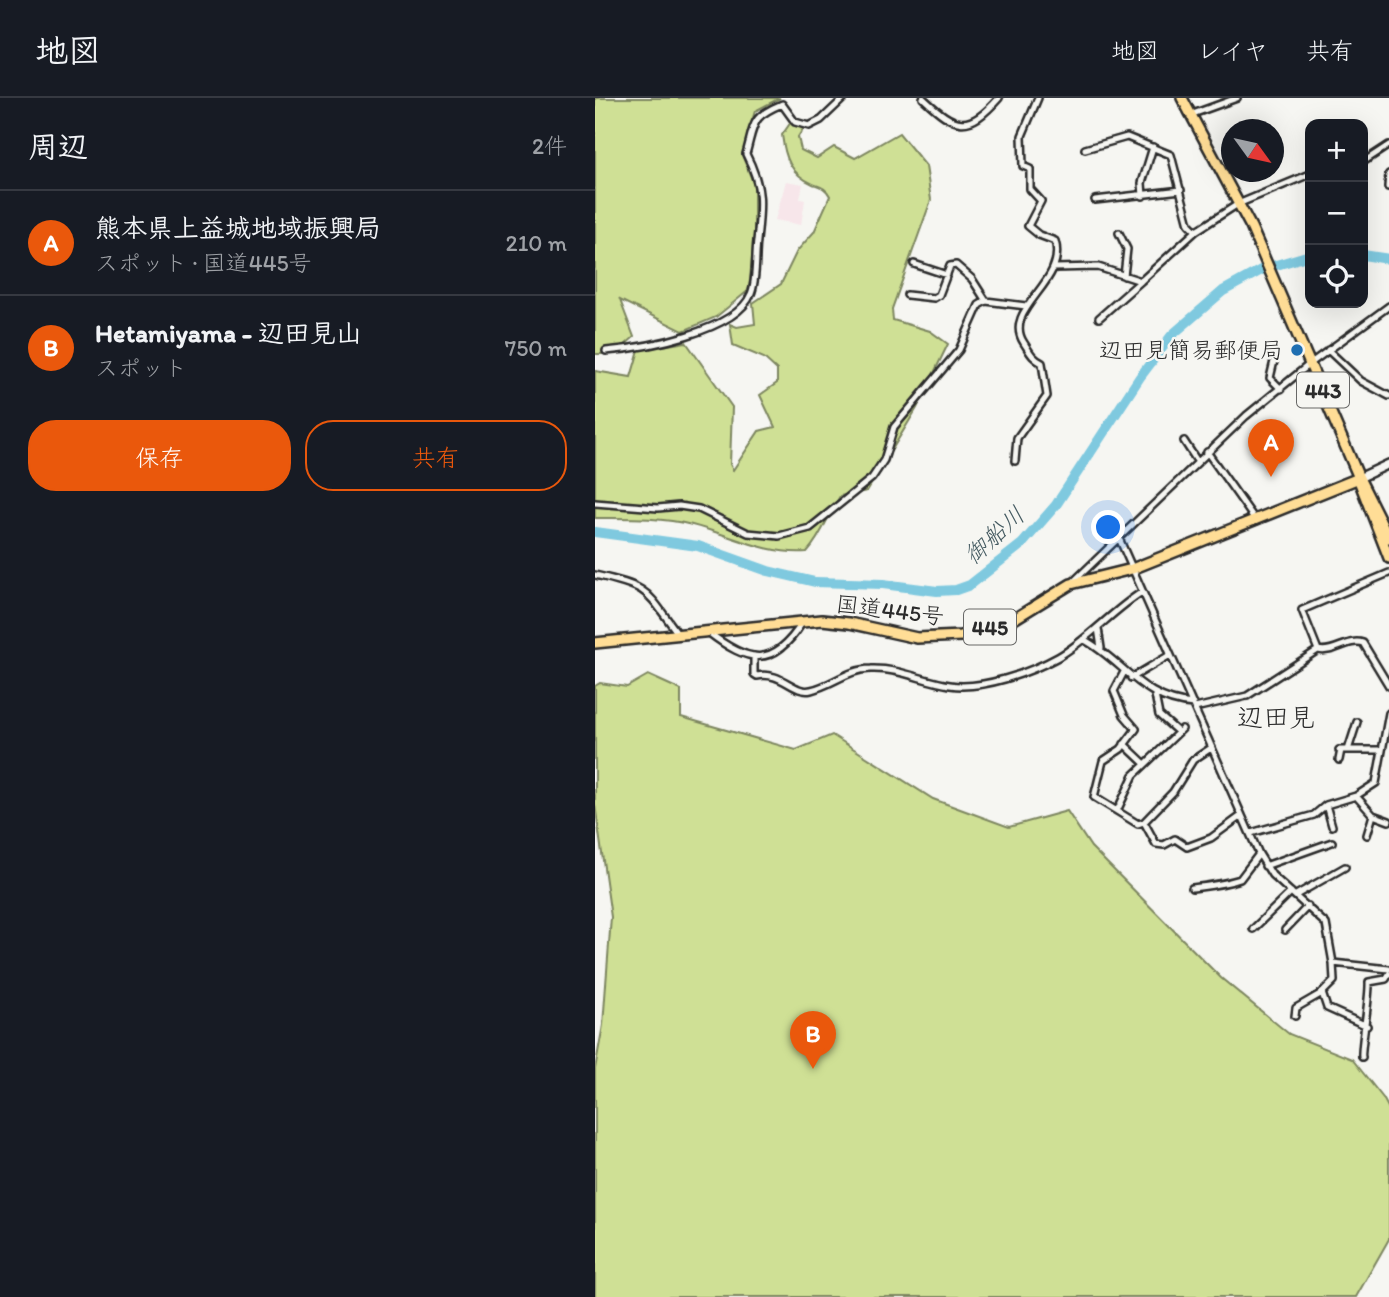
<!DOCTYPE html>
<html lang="ja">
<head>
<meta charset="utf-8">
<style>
	body { margin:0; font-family:Itim,"Klee One",sans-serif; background:#20242c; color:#f1f3f6 }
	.controls { position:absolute; right:21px; top:21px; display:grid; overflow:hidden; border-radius:14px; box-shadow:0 7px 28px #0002 }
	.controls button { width:63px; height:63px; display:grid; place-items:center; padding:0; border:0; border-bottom:2px solid #363941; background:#171b24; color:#f1f3f6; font:35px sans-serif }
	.compass { position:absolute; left:626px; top:21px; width:63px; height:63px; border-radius:50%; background:#171b24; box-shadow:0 7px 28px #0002; rotate:123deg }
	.you { position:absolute; left:514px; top:430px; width:24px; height:24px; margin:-18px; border:5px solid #fff; border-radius:50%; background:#1a73e8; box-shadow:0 0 0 10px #1a73e833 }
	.badge { display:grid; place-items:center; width:46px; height:46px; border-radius:50%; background:#ea580c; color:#fff; font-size:23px; font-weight:700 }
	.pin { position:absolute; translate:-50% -58px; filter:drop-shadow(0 2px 4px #0008) }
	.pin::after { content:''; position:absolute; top:37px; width:24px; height:21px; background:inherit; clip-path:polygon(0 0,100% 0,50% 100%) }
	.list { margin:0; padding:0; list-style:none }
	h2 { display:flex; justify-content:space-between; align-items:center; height:91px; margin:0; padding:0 28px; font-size:30px }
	h2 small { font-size:23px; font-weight:400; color:#9ea1a6 }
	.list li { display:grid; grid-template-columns:46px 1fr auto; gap:21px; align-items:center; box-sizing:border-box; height:105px; padding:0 28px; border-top:2px solid #363941 }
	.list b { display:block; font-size:26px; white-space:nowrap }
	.list p { margin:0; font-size:23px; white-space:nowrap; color:#9ea1a6 }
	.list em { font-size:23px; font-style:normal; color:#9ea1a6 }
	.actions { display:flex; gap:14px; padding:21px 28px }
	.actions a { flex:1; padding:16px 0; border:2px solid #ea580c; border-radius:28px; text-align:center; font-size:24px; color:#ea580c }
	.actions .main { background:#ea580c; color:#fff }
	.icon { flex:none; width:38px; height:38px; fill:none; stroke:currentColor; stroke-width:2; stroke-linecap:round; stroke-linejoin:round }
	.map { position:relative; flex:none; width:794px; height:1199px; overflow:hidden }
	header { display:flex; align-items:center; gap:42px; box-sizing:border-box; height:98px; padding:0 35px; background:#171b24; border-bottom:2px solid #363941 }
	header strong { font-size:33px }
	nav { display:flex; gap:38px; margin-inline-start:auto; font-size:24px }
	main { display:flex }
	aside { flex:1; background:#171b24 }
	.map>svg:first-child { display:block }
	.built { fill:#f7e6ea }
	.green { fill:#cfe095; stroke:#7d8660; stroke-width:2 }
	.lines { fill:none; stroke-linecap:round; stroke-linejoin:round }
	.river { stroke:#7fc9df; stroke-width:10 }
	.street-casing { stroke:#2b2b2b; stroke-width:10 }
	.secondary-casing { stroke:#2b2b2b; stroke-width:12 }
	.highway-casing { stroke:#2b2b2b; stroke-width:14 }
	.street { stroke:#f6f6f2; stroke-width:5 }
	.secondary { stroke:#f6f6f2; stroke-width:7 }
	.highway { stroke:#ffdd96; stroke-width:9 }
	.poi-dot { fill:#1f6fb2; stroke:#f6f6f2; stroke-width:2.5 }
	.labels { text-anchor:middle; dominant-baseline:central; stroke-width:5; stroke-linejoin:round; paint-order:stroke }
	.shield { fill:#f6f6f2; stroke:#686867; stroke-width:2 }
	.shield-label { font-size:21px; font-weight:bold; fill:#2b2b2b }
	.poi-label { font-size:23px; fill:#2b2b2b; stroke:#f6f6f2; text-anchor:end }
	.street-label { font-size:23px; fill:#2b2b2b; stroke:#f6f6f2 }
	.water-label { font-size:24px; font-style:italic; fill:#445a61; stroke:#f6f6f2 }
	.quarter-label { font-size:26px; fill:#2b2b2b; stroke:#f6f6f2 }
</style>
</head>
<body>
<header>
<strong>地図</strong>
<nav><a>地図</a><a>レイヤ</a><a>共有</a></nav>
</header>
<main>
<aside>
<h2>周辺<small>2件</small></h2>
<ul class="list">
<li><span class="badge">A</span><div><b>熊本県上益城地域振興局</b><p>スポット · 国道445号</p></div><em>210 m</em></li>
<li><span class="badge">B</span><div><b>Hetamiyama - 辺田見山</b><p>スポット</p></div><em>750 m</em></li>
</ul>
<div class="actions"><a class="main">保存</a><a>共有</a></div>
</aside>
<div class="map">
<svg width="794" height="1199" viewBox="0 0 794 1199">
	<rect width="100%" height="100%" fill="#f6f6f2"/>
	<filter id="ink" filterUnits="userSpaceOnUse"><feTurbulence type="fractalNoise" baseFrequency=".0143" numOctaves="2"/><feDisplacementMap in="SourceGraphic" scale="14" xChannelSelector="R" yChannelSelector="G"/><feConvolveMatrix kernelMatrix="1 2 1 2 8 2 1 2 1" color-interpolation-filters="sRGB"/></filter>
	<g filter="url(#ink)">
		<path class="built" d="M191,83L208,86L205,101L210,102L206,127L180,122Z"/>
		<path class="green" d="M0,0H185L160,13L147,57L159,87V138L154,192L121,219L88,233L25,202L39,239L20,256H0Z
			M196,24L208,31L203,39L206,52L222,60L239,49L260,60L304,35L331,68L336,102L297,211L298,222L335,233L353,246L322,310L272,393L245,398C233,417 227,438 212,454C171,457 136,437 97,427C66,419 32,420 0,420V273L36,279L44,252L91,244L137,309L135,366L138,372L164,333L180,329L165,297L182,285V272L169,260L138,247L135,226L142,229L160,226L158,205L186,186L202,153L219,134L235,98C231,90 226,89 218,86C195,76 190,59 187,37Z
			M53,577L86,592V619L201,652L237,637L338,701L414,729L472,713L496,749L626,880L694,936L757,961L788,1000L794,1011V1141L761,1199H0V971L8,927L16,819L0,706V588L5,585L32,589Z"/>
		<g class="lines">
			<path class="river" d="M768,157L794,161
				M0,434L103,448L173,473L220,484L288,486L342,493L361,492L375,487L427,446L461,407L545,279L577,237L628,193L668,171L715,157"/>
			<defs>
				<path id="street" d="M328,0C361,31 373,35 404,0
					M595,17L642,0
					M490,51L532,39L576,57L594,126L601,133
					M768,64L794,47
					M793,89L794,76
					M548,98L547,85L558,49
					M500,102L586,92
					M524,135L532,151L529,178
					M319,166L352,177
					M460,170L503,169L546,183L601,133L643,106L715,76
					M312,197L339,200L344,197L355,168L361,167L377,181L391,203
					M504,220L546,183
					M733,252L766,283L794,298
					M11,253C47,250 141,234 156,196C162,182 160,159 162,143C166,107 168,89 151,56C160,24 156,19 187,6L200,24L214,28L226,22L249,0
					M679,263L675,280L686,291
					M589,343L602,363
					M612,354L661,423
					M420,363L422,340L452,298L447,265C436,259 435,254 429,245C406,211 473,185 460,143L444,137L433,128L446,103L435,91V71L428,68L427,38L443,0
					M0,405L63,410L84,408L104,411L153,435L184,438L215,430L277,380L289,362L299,329L364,252L384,207L391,203L431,208
					M523,438L664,756L677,777L731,826L738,865L794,871
					M0,477C57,490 50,492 84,537
					M478,484L651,318L716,265L794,208
					M503,530L506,550
					M113,534C153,565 178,571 207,525
					M488,541C529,563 546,602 598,606
					M723,552L707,512L794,475
					M159,558V576L162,578C187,573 198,596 216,592C238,587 253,571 276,571C304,570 328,583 355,587C387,592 434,575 463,559C494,541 517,513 547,494
					M529,574L519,593L529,617L541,631L526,651L508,663L499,699L543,726L549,724L561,746L569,747L580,741L592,749L616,740L646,718
					M536,580L575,557
					M560,597L564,617L583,634
					M600,610L652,598L723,552C739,556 753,540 768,545L794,588
					M529,646L549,665
					M744,652H786
					M753,652L762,624
					M744,662L746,652
					M761,698L778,717L794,723
					M731,707L737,728
					M522,713L539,677L587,631
					M549,724L578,694L598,662L616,650
					M656,735L719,717L731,707L761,698L781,685L794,615
					M772,737L778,717
					M670,768L737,744
					M597,790C612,788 631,786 645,781L664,756
					M701,797L750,769
					M658,831L696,794
					M690,832L713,808
					M738,865L739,883L727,895L732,910L772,928
					M700,918L701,910L727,895
					M767,959C765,953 775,900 774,884L791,881L794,876"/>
				<path id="secondary" d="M764,380L794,366"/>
				<path id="highway" d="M587,0L656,129L764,380L794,440
					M765,385L794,460
					M0,545L227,522L254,525L322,540L366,538L419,521L476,486L537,471L764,380"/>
			</defs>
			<use href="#street" class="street-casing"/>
			<use href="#secondary" class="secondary-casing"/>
			<use href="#highway" class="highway-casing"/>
			<use href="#street" class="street"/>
			<use href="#secondary" class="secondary"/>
			<use href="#highway" class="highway"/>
		</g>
	</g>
	<circle class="poi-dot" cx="702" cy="252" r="7"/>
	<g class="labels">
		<g class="shield">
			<rect x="702" y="274.5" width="52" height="35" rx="5"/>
			<rect x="369" y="511.5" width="52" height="35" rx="5"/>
		</g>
		<g class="shield-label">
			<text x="728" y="292">443</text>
			<text x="395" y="529">445</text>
		</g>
		<g class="poi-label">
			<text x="688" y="252">辺田見簡易郵便局</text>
		</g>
		<g class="street-label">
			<text transform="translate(295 512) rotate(7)">国道445号</text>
		</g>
		<g class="water-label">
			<text transform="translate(399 437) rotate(-42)">御船川</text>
		</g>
		<g class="quarter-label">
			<text x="681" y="619">辺田見</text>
		</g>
	</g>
</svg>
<div class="controls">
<button>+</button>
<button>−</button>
<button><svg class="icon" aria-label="locate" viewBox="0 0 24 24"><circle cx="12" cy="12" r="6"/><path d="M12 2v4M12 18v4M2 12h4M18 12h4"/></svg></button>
</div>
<svg class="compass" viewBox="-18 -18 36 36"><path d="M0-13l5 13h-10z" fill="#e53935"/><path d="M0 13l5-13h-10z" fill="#9ea1a6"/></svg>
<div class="you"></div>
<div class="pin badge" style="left:676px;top:379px">A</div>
<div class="pin badge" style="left:218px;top:971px">B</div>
</div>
</main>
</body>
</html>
